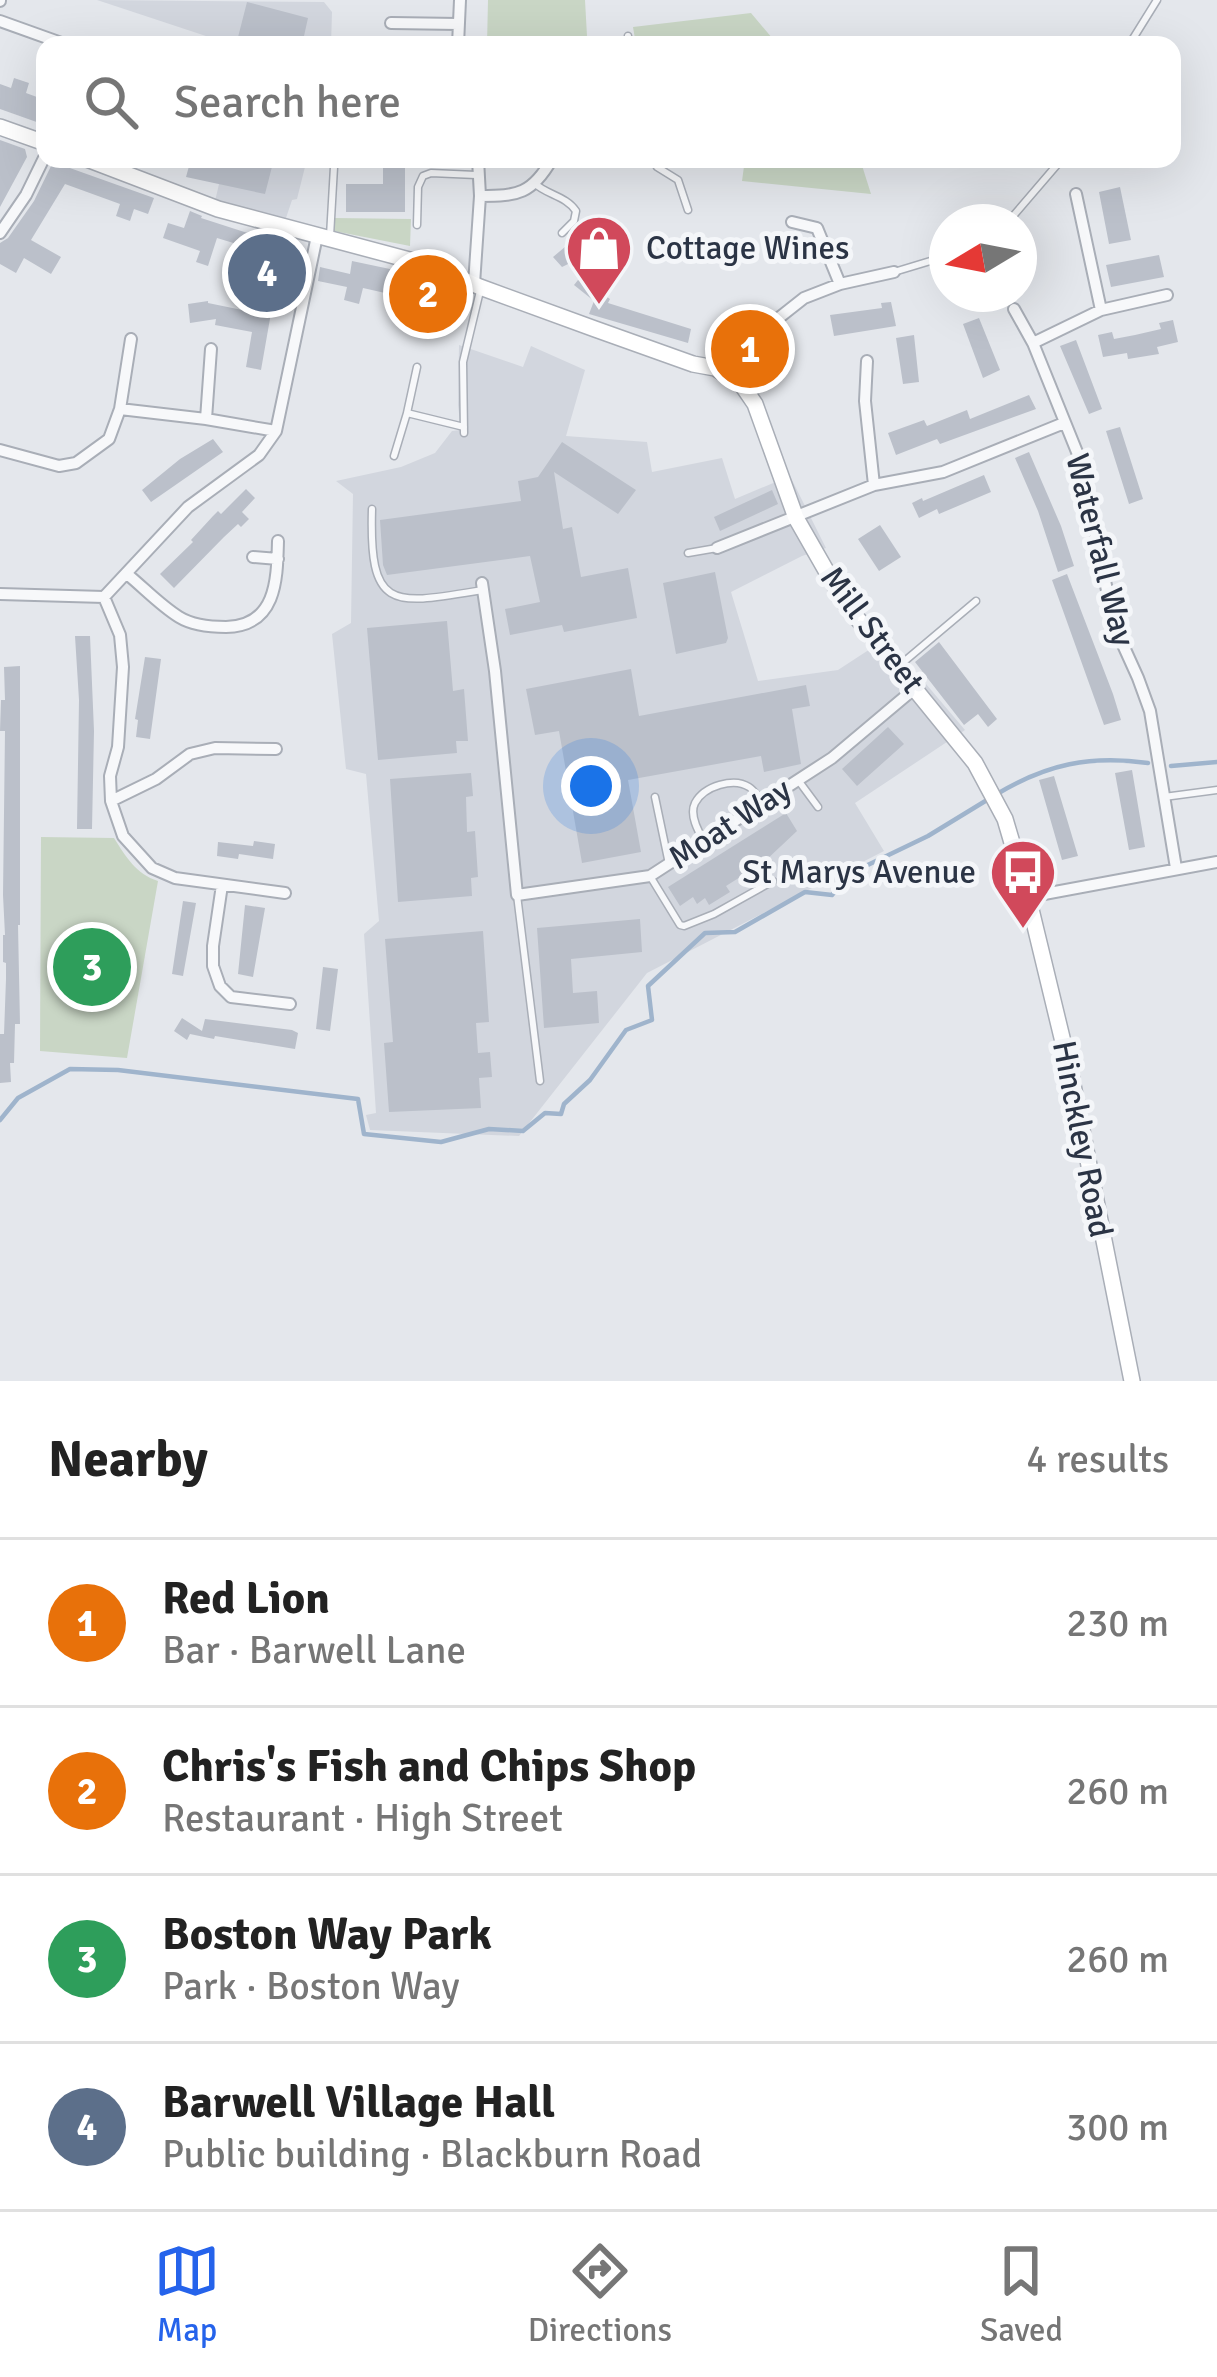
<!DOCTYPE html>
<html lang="en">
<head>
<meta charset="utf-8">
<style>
	body { margin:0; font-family:Signika,sans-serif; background:#f6f6f6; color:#222 }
	.compass { position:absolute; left:929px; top:204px; width:108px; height:108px; border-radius:50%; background:#fff; box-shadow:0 12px 48px #0002; rotate:260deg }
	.you { position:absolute; left:591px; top:786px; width:42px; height:42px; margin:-30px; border:9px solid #fff; border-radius:50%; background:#1a73e8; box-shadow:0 0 0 18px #1a73e833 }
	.badge { display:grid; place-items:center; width:78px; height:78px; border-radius:50%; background:#2563eb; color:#fff; font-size:39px; font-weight:700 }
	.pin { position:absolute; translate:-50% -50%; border:6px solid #fff; box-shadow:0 3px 12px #0006 }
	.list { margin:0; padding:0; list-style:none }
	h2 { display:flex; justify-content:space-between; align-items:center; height:156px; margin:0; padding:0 48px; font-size:51px }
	h2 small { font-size:39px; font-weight:400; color:#767676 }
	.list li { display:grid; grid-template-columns:78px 1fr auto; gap:36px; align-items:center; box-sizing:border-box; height:168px; padding:0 48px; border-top:3px solid #e0e0e0 }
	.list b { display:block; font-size:45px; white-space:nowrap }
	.list p { margin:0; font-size:39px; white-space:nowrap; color:#767676 }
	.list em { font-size:39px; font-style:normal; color:#767676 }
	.icon { flex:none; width:66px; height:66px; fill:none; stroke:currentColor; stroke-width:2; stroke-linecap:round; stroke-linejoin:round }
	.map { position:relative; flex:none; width:1217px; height:1381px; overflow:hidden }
	.search { position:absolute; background:#fff; box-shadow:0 12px 48px #0002; left:36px; right:36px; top:36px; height:132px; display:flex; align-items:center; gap:30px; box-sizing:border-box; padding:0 42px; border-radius:24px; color:#767676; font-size:45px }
	.sheet { height:828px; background:#fff }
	nav { display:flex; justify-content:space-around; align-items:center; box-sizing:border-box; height:168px; border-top:3px solid #e0e0e0; background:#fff; font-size:33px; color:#767676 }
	nav a { display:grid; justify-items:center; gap:6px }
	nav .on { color:#2563eb }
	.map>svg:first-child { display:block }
	.built { fill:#d2d6de }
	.green { fill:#c9d6c5 }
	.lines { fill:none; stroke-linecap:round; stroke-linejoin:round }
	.stream { stroke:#9fb4cc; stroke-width:4.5 }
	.building { fill:#bbc0ca }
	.lane-casing { stroke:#a9aeb7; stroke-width:9 }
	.street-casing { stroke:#a9aeb7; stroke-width:14 }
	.secondary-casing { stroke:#a9aeb7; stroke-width:18 }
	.lane { stroke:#f7f8fa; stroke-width:6 }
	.street { stroke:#f7f8fa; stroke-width:10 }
	.secondary { stroke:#fff; stroke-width:15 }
	.labels { text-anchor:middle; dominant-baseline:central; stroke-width:10; stroke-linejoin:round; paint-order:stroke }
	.poi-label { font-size:33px; fill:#2b3445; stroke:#f4f6f9; text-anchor:start }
	.street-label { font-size:33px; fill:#2b3445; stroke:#f4f6f9 }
</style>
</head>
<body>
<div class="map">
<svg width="1217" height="1381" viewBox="0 0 1217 1381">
	<rect width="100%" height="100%" fill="#e4e7ec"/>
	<path class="built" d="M97,0L324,2L332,12L331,45H224V42Z
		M225,159H307L297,199L292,200L286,218L215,201Z
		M459,345L523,367L531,346L585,370L566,436L647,442L652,472L722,458L735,499L790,476L826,548L802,556L731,592L758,681L838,670L887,638L965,730L855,803L884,851L647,973L519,1136L370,1130L366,1115L376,1113L364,934L379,921L366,774L346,769L332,634L351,623L353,494L336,481L401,467L435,453L452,431L461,430L458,405Z"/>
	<path class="green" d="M488,0H585L587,36L536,45H487Z
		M751,13L778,45H636L633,27Z
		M745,159H860L871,194L742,181Z
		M334,218L411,219L410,246L334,231Z
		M41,837L114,838C126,857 136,874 158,881L127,1058L40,1051Z"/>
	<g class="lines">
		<path class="stream" d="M1171,766L1217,762
			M997,794C1047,764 1090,755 1148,763
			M0,1120L18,1098L70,1069L118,1070L358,1099L364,1134L441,1142L489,1129L523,1131L545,1113L561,1114L564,1104L590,1080L626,1030L652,1020L648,986L705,933L735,932L805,892L832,895L849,874L928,836L987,800"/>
	</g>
	<path class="building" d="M247,2L308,18L302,45H236Z
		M14,78L29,83L26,93L45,100V125L0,109V84L11,88Z
		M0,140L25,149L27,157L0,207Z
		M191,159H274L265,194L186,177Z
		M383,159H405V212H346V184H383Z
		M53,162L154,198L148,214L134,209L130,221L116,216L120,204L65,184L31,240L61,257L51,274L24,258L16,273L0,264V243L8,238L34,201Z
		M1120,187L1131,240L1109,244L1099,192Z
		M190,211L202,216L201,218L257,236L253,249L217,238L208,266L196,262L200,251L163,238L168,223L184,228Z
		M591,232L599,249L562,267L553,257L572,241Z
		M263,244L283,249L267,312L271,313L261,370L246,367L252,332L215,325L216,319L190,323L188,304L208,301V303L247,311Z
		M1159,255L1164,277L1111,287L1106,265Z
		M352,261L423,276L463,293L454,319L414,305L416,300L363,288L359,304L344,300L347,287L318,281L320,267L350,274Z
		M591,278L605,288L603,294L610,299L608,303L691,329L688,343L589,314L594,301L574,285L578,280L586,285Z
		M891,302L896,326L834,336L830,315L882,308L881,303Z
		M979,318L1000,370L983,378L963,324Z
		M1173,320L1178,342L1157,347L1159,354L1128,359L1127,353L1103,357L1098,335L1112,332L1114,339L1135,335L1161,329L1159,323Z
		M914,335L919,382L903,384L896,338Z
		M1076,340L1102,409L1089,414L1060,346Z
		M1029,395L1036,409L940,444L937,439L896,455L888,433L924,420L927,426L967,410L970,419Z
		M1120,427L1143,499L1129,504L1106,431Z
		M213,439L223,452L151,502L142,490L180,459Z
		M562,442L636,490L618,514L554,472L563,529L572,527L581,577L628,568L637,618L564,632L562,625L510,635L505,609L540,602L530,556L387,575L383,565L380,520L521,501L518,481L538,477Z
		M1029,452L1061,526L1074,566L1058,572L1038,511L1015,458Z
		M984,475L991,492L939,514L937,509L919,518L912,503L922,498L923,501Z
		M246,489L255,498L242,512L249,519L241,527L238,524L224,537L174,588L160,574L193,542L191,540L213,516L218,511L221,514Z
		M772,490L778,504L720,531L714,517Z
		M880,525L901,557L879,571L858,539Z
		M715,572L728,638L726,643L676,654L663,583Z
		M1067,574L1113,694L1121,720L1104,725L1052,580Z
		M447,621L453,691L464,689L468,741H456L457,753L378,760L367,628Z
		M75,636H90L94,731L92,829H77L79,700Z
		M939,642L997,719L988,727L978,714L964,725L915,662Z
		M145,657L161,659L150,739L136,737L138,720L135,719Z
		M20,666V925H18L20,1024H15L14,1063H10L11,1082L0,1083V1034H4L6,979V963L3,962V935H5L3,895L5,731H0L1,700H5L4,667Z
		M631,669L639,716L806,685L810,706L792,709L801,764L764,772L761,756L628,780L641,852L582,863L559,731L535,735L526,689Z
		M888,727L904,744L857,786L842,769Z
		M1132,770L1145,847L1129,850L1115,773Z
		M471,773L473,796L466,797L467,832L475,831L478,877L471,878L472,896L398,902L390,779Z
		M1054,776L1078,856L1062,860L1039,780Z
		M786,813L797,831L764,862L726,886L730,892L709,905L705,898L697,904L693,897L680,906L668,887Z
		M254,841L275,844L273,859L239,854L238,859L217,856L218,842L253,846Z
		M183,901L196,903L183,976L172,974Z
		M245,905L265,908L253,977L238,974Z
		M640,919L642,952L571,959L573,993L597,991L599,1023L544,1028L537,928Z
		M483,931L489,1022L476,1023L478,1053L490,1052L492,1077L479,1078L481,1108L389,1112L384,1043L393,1042L385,939Z
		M323,967L338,969L330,1031L316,1029Z
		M182,1018L202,1031L205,1019L292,1030L298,1033L295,1049L215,1036L214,1039L190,1034L187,1040L174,1031Z"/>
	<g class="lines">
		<defs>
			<path id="lane" d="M628,36L629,45
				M1129,45L1157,0
				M653,159L657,167L678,180L688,210
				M534,183C547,195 566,196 576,211L574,221L562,233
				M1008,222L1062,159
				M417,225L418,187L423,176L431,173L476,175
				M330,236L334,167
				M894,272L947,256
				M407,413L417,367
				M464,433L463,362L480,291
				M394,456L407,413L464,427
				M372,509C369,612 392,605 483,590
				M688,553L717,548
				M900,665L976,601
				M798,780L818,807
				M655,797L669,864
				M1164,797L1217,790
				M704,841C698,831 689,815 695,803C704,786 734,777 749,787C754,790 759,798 763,802
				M650,876L680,925L684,926L714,914L773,881
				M517,895L540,1081"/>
			<path id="street" d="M0,1V0
				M0,21L67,45
				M391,23L458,24
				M458,45L460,0
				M1076,194L1101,310
				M480,196C518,196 532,194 552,159
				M792,222L817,228L840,284
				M0,233L26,195L45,156
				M474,284L480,196L478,159
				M1014,309L1033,343L1081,462L1114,625L1138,678L1150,711L1176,868
				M1033,343L1101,310L1167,295
				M867,361L865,401L874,485
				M715,368L804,298L840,284L894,272
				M120,409L206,419L276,431
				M206,419L211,349
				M0,450L59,466L76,463L109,439L120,409L131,339
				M717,548L874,485L943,472L1064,423
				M253,557L278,559
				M127,574C144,588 161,606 179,617C192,625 212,627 226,627C277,626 277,579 278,541
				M482,583L495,671L517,895L650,876L832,758L914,689
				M0,594L104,597
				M104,597L188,507L259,455L276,431L317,236
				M104,597L120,635L123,667L118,747L110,776L111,801L123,836L152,868L175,878L285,893
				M111,801L156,779L190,754L215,748L276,749
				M222,885L213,946V966L220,986L231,997L290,1004
				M1028,897L1217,862"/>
			<path id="secondary" d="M0,127L45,143
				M87,159L218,209L432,266L480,287L595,329L693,364L715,368L742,385L755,404L796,518L844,602L975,763L1005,819L1028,897L1071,1075L1132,1381"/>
		</defs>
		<use href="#lane" class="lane-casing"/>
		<use href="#street" class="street-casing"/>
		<use href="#secondary" class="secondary-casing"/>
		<use href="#lane" class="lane"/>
		<use href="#street" class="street"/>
		<use href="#secondary" class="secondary"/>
	</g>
	<defs>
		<symbol id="shop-pin" viewBox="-11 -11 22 30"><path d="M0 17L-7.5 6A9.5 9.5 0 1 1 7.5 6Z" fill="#d1495b" stroke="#f4f6f9"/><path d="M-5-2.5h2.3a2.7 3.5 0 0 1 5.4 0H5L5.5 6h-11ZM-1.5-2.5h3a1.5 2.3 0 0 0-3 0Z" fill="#fff"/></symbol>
		<symbol id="bus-pin" viewBox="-11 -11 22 30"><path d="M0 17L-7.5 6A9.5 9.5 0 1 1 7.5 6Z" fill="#d1495b" stroke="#f4f6f9"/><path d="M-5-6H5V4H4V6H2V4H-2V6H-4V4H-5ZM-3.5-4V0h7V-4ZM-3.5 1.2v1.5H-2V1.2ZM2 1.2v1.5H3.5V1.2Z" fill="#fff"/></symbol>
	</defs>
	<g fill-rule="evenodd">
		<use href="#shop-pin" x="561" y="210" width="76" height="104"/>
		<use href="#bus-pin" x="985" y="834" width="76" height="104"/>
	</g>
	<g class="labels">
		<g class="poi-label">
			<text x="646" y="248">Cottage Wines</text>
			<text x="976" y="872" text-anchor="end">St Marys Avenue</text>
		</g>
		<g class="street-label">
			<text transform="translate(1100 550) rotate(76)">Waterfall Way</text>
			<text transform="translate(872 630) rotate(53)">Mill Street</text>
			<text transform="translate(730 824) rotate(-33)">Moat Way</text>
			<text transform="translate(1082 1139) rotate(79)">Hinckley Road</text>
		</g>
	</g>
</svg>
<svg class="compass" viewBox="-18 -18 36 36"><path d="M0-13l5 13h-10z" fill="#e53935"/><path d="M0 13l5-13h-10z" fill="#767676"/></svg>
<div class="you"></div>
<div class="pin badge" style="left:750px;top:349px;background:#e8710a">1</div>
<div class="pin badge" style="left:428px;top:294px;background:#e8710a">2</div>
<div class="pin badge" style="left:92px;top:967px;background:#2e9e5b">3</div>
<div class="pin badge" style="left:267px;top:273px;background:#5c6f8a">4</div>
<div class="search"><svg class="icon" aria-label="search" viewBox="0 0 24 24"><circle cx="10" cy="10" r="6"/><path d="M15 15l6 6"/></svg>Search here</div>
</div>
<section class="sheet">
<h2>Nearby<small>4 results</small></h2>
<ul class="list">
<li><span class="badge" style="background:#e8710a">1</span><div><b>Red Lion</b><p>Bar · Barwell Lane</p></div><em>230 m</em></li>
<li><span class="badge" style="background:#e8710a">2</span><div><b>Chris's Fish and Chips Shop</b><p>Restaurant · High Street</p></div><em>260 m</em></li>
<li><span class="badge" style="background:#2e9e5b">3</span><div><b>Boston Way Park</b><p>Park · Boston Way</p></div><em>260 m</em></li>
<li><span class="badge" style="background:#5c6f8a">4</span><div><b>Barwell Village Hall</b><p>Public building · Blackburn Road</p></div><em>300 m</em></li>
</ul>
</section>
<nav>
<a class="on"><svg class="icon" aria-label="map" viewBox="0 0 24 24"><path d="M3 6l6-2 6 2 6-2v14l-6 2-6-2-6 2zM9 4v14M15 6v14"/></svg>Map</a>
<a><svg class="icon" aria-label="directions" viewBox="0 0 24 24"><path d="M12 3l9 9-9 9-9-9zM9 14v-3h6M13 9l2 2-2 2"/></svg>Directions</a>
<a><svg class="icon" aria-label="saved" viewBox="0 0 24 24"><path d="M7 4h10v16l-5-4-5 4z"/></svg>Saved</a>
</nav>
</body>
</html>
